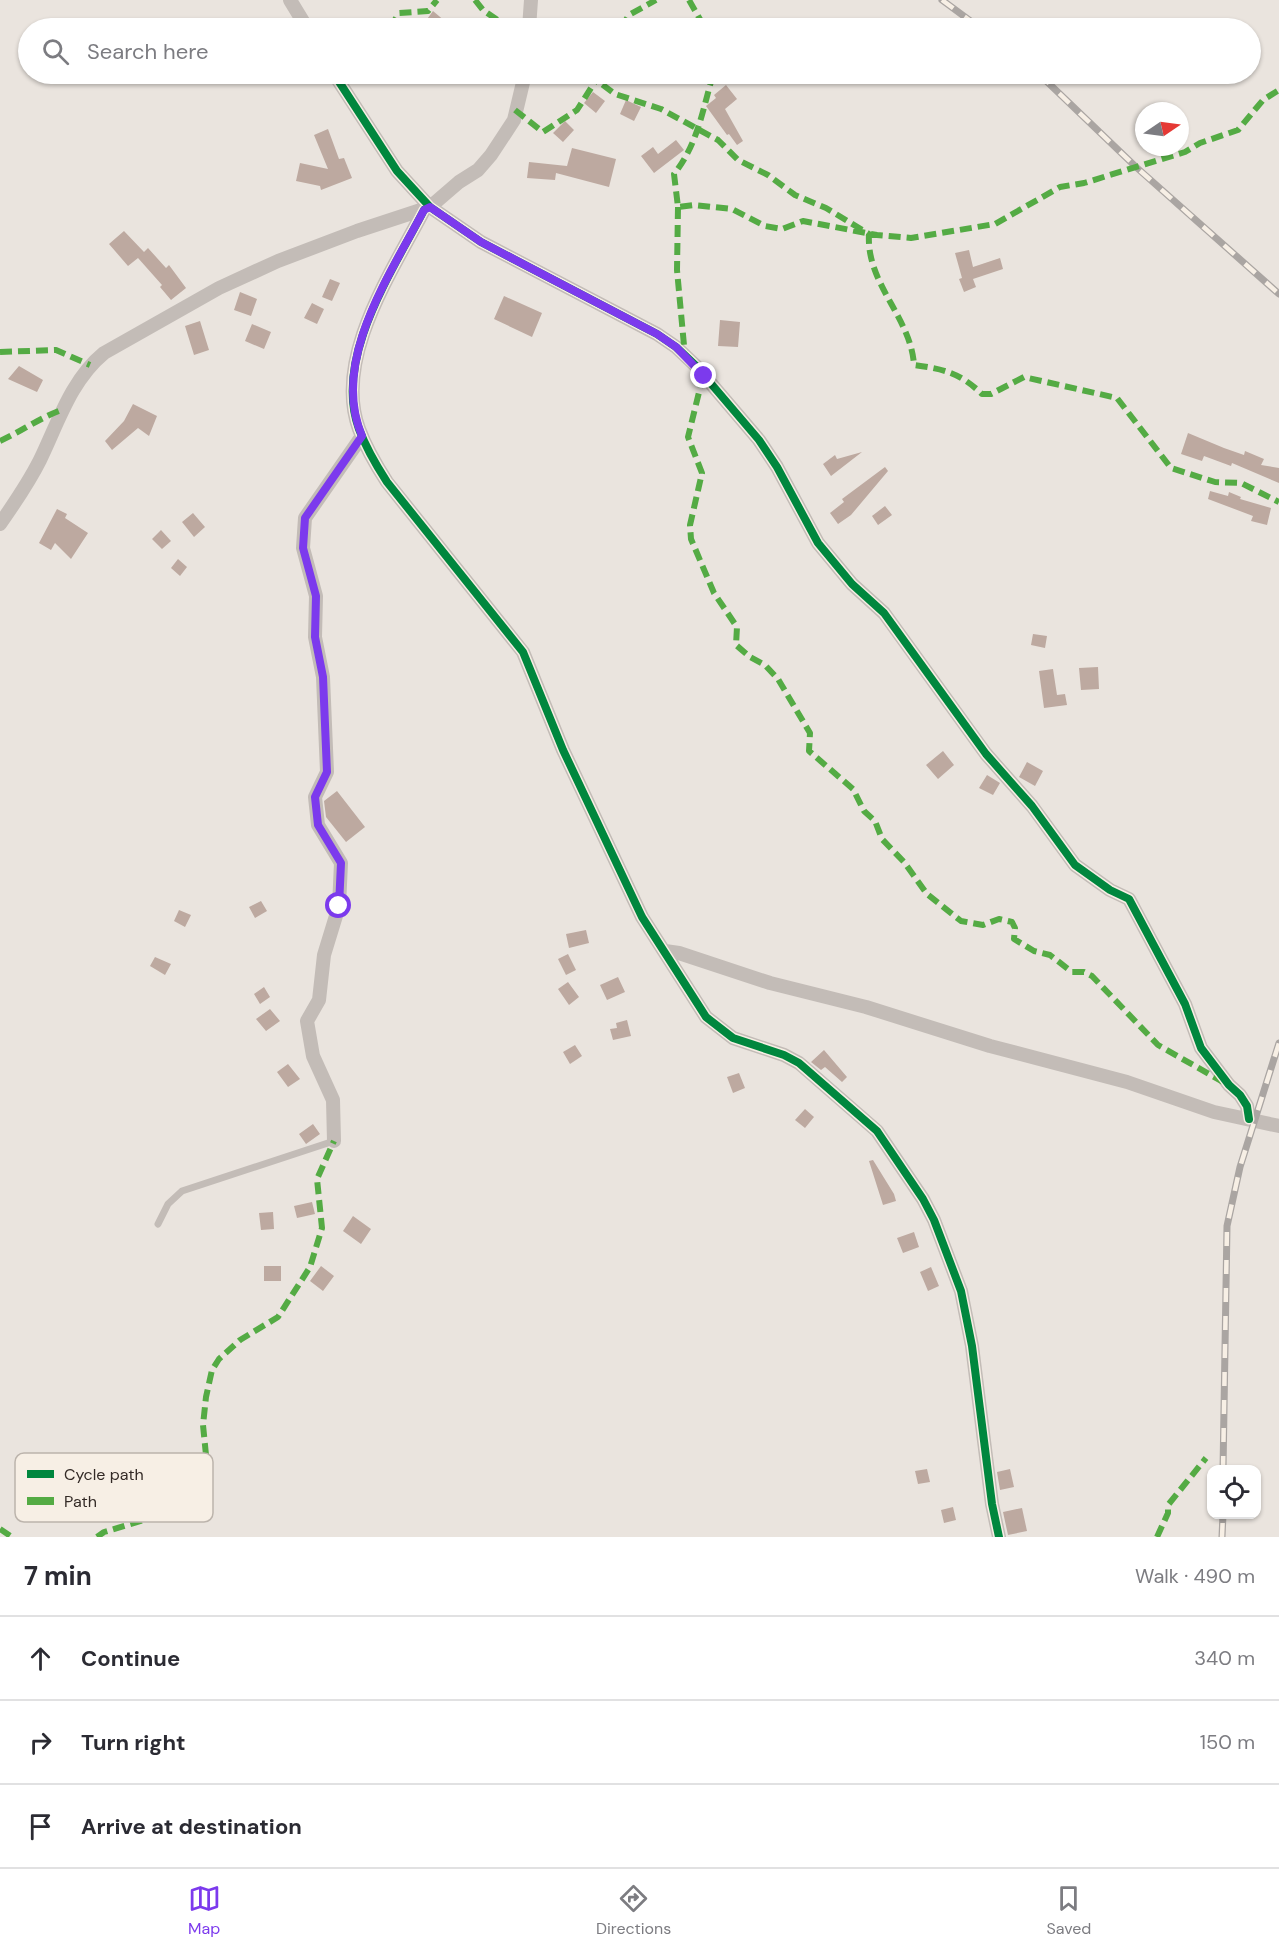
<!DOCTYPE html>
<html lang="en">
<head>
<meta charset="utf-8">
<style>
	body { margin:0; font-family:"DM Sans",sans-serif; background:#f2f2f3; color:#2b2b33 }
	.controls { position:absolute; right:18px; bottom:18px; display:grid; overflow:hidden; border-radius:12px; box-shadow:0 2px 4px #0004 }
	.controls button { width:54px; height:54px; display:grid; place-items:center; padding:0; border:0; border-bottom:2px solid #e1e1e2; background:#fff; color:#2b2b33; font:30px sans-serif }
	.compass { position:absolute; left:1135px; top:102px; width:54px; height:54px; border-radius:50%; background:#fff; box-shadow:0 2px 4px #0004; rotate:77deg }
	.stop { position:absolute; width:18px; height:18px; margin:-14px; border:4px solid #7c3aed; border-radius:50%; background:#fff }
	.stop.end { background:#7c3aed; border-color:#fff; box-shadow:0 2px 6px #0008 }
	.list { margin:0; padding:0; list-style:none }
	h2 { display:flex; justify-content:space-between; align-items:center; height:78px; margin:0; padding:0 24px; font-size:26px }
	h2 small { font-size:20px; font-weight:400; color:#7c7c81 }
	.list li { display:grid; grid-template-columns:39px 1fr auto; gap:18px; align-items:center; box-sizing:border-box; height:84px; padding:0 24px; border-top:2px solid #e1e1e2 }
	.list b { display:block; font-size:22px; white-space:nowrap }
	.list em { font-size:20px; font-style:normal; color:#7c7c81 }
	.icon { flex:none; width:33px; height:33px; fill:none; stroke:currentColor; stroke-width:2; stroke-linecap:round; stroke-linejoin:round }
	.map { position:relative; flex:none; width:1279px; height:1537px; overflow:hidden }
	.search { position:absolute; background:#fff; box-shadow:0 2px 4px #0004; left:18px; right:18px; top:18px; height:66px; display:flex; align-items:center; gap:15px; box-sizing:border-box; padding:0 21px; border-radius:33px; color:#7c7c81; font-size:22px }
	.sheet { height:330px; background:#fff }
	nav { display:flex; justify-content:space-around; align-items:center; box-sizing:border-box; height:84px; border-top:2px solid #e1e1e2; background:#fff; font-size:16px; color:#7c7c81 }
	nav a { display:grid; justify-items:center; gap:3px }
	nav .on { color:#7c3aed }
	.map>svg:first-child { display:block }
	.building { fill:#bda9a0 }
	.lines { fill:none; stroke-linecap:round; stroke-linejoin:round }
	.lane { stroke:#c3bcb7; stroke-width:7 }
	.street { stroke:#c3bcb7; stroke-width:14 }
	.rail-casing { stroke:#aaa5a2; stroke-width:7 }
	.rail { stroke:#f7efe5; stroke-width:4.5; stroke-dasharray:14; stroke-linecap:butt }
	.quiet { stroke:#54ab44; stroke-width:6; stroke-dasharray:12 6; stroke-linecap:butt }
	.cycleway-casing { stroke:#f7efe5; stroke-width:11 }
	.cycleway { stroke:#00873e; stroke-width:8 }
	.route { stroke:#7c3aed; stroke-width:8 }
	.key { fill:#f7efe5; stroke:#bcb4ac; stroke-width:1.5 }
	.key-label { font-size:16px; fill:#332a26 }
</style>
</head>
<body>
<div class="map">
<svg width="1279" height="1537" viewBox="0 0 1279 1537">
	<rect width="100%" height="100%" fill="#eae4de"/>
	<path class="building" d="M433,11L446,22L441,28H432L425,22Z
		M726,85L737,99L725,109L743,141L737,145L729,134L727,135L706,106L716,98L714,95Z
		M593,92L605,101L596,113L584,103Z
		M626,100L641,107L634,121L620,114Z
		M565,121L574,130L563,142L553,133Z
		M328,129L339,159L344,158L352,178L321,190L320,186L296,181L300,163L328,169L314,135Z
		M676,140L684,150L654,173L641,156L653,147L658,154Z
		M572,148L616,159L609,187L556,173L555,180L527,178L529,162L567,166Z
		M124,231L144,252L148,248L166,268L169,265L186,288L171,300L160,287L162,285L138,258L128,266L109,244Z
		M969,250L973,267L1000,258L1003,269L973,279L976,287L964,292L959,279L962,278L955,253Z
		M330,279L340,283L332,301L322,297Z
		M240,292L257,299L251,316L234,310Z
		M504,296L542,313L532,337L494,319Z
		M312,303L324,309L317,324L304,318Z
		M720,320L740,322L738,347L718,346Z
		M200,321L209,350L194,355L185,326Z
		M252,324L271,332L264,349L245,341Z
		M19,366L43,380L37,392L8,379Z
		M133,404L157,416L149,436L138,428L112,450L105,441L124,421Z
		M1188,433L1224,448L1244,455L1245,451L1264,459L1261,465L1279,468V483L1232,463L1231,466L1204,456L1202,461L1181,454Z
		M862,452L831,476L823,464L835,455L837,459Z
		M885,467L888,471L851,515L838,524L830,513L844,502L842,499Z
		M1210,491L1228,496L1229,492L1241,497L1240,499L1271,508L1267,525L1251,521L1253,516L1208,499Z
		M885,506L892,515L878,525L872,516Z
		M57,509L67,514L65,518L88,533L71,559L55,543L51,550L39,543Z
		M193,513L205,527L194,537L182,522Z
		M161,530L171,541L162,549L152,539Z
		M178,559L187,567L180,576L171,568Z
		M1033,634L1047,636L1045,648L1031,645Z
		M1098,667L1099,689L1081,690L1079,668Z
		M1053,669L1057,695L1065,694L1067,705L1044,708L1039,671Z
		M943,751L954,765L938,779L926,765Z
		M1027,762L1043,771L1035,786L1019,777Z
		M987,775L1000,783L993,795L979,788Z
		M337,791L365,827L346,842L326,817L324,801Z
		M261,901L267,911L255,918L249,907Z
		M179,910L191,915L185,927L174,921Z
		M586,930L589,943L569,948L566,934Z
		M568,954L576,970L566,975L558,959Z
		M155,957L171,964L165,975L150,966Z
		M618,977L625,992L607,1000L600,985Z
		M568,982L579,997L569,1005L558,989Z
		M264,987L270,997L260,1004L254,994Z
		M270,1009L280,1021L266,1031L256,1019Z
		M627,1020L631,1036L613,1040L610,1029L617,1028L616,1023Z
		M575,1045L582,1056L570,1064L563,1052Z
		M824,1050L847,1077L842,1082L825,1067L821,1070L811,1062Z
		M288,1064L300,1079L288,1087L277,1072Z
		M739,1073L745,1088L733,1093L727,1077Z
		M805,1109L814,1117L805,1128L795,1120Z
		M313,1124L320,1134L306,1144L299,1134Z
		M873,1160L894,1194L896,1201L883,1205L869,1161Z
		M312,1202L315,1214L297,1218L294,1206Z
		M273,1212L274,1229L261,1230L259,1213Z
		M353,1216L371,1229L361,1244L343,1231Z
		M914,1232L919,1247L903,1253L897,1238Z
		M264,1266H281V1281H264Z
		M321,1266L334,1276L323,1291L310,1281Z
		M931,1267L939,1286L928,1291L920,1272Z
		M927,1469L930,1482L918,1484L915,1471Z
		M1010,1469L1014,1487L1000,1490L997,1472Z
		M953,1507L956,1520L944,1523L941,1510Z
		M1022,1508L1027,1531L1008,1535L1003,1512Z"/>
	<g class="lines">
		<path class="lane" d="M158,1224L168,1204L182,1191L334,1141"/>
		<path class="street" d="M290,0L307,28
			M529,28L531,0
			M334,74L397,171L430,207L481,242L657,334L676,347L696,366L759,440L777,467L818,543L852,584L884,613L986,754L1032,806L1075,865L1110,890L1129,899L1185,1004L1201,1048L1229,1085L1240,1095L1247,1106L1249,1119
			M424,210C392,272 333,358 359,429C366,448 376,465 387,482L523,652L563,750L642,917L706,1017L733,1038L784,1055L799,1063L877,1131L923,1199L934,1220L961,1291L972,1346L992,1504L999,1537
			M0,524C14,504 29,482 40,460C58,423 71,380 104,353L219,288L278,261L357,231L430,207L459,182L478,170L491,155L514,120L525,74
			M665,951L679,953L770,983L866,1007L990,1046L1127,1082L1214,1112L1279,1126
			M334,1141L333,1100L313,1056L307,1021L319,1000L324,955L339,906L341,863L318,825L315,797L327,772L323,677L315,637L316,596L303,548L305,518L362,436"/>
		<defs>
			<path id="rail" d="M942,0L980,28
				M1039,74L1136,167L1279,294
				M1223,1470L1227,1226L1240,1167L1279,1043
				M1222,1537L1223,1514"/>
		</defs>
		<use href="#rail" class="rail-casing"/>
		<use href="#rail" class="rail"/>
		<path class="quiet" d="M475,0L483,10L509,28
			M689,0L705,28
			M390,28L399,13L428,11L437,0
			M621,28L629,15L656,0
			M588,74L615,94L661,109L718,140L738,160L768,175L795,195L826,208L869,234C866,284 911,317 914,365C944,369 960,373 982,394H991L1024,377L1117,398L1171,468L1215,482L1241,483L1279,502
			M710,74L712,78C702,113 697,145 674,174L678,207L694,205L732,209L765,226L782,229L803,221L877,235L911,238L995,224L1060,187L1084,183L1185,152L1200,143L1238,130L1263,100L1279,90
			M515,110L543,132L577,110L600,74
			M678,207L677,270L685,356
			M0,352L56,350L90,365
			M703,376L688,437L702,473L690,525L691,539L714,593L737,627L736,645L750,657L765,665L778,679L810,733L809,751L853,789L864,811L875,821L882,839L904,862L927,894L961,921L983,925L999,919L1012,922L1015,928L1014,939L1034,951L1050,955L1072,972H1084L1092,976L1158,1045L1223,1082
			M0,441C22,431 41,417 64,409
			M0,1529L12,1537
			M97,1537L104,1532L144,1520L207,1465L203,1425L206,1397L212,1370L219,1359L240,1340L278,1317L310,1267L322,1228L317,1179L334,1141
			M1157,1537L1168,1513V1505L1206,1458"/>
		<defs>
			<path id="cycleway" d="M334,74L397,171L430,207L481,242L657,334L676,347L696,366L759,440L777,467L818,543L852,584L884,613L986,754L1032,806L1075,865L1110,890L1129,899L1185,1004L1201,1048L1229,1085L1240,1095L1247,1106L1249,1119
				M424,210C392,272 333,358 359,429C366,448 376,465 387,482L523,652L563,750L642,917L706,1017L733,1038L784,1055L799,1063L877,1131L923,1199L934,1220L961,1291L972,1346L992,1504L999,1537"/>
		</defs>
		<use href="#cycleway" class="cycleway-casing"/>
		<use href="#cycleway" class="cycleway"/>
	</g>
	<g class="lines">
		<path class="route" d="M339,906L341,863L318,825L315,797L327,772L323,677L315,637L316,596L303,548L305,518L362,436C330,361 390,275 424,210L430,207L481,242L657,334L676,347L704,376"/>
	</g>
	<rect x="15" y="1453" width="198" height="69" rx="9" class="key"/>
	<rect x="27" y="1470" width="27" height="8" fill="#00873e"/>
	<rect x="27" y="1497" width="27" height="8" fill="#54ab44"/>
	<g class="key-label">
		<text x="64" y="1480">Cycle path</text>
		<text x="64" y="1507">Path</text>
	</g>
</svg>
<div class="controls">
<button><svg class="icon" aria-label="locate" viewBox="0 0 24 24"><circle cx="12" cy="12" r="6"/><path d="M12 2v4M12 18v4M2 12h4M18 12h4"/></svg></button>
</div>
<svg class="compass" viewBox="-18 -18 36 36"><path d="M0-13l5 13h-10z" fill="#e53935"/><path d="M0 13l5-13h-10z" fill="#7c7c81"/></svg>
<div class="stop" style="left:339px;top:906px"></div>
<div class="stop end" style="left:704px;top:376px"></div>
<div class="search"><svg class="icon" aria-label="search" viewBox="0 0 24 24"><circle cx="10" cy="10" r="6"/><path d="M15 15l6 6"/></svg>Search here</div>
</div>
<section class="sheet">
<h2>7 min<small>Walk · 490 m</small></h2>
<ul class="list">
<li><svg class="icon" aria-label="ahead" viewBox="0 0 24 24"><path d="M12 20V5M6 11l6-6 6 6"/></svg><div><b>Continue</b></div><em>340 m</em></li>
<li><svg class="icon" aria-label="right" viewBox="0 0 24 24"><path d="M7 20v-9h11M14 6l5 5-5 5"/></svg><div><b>Turn right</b></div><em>150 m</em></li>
<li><svg class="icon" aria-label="arrive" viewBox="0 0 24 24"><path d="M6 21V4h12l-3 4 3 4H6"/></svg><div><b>Arrive at destination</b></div></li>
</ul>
</section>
<nav>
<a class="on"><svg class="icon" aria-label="map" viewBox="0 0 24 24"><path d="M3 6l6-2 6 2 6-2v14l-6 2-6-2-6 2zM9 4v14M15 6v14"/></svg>Map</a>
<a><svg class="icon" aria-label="directions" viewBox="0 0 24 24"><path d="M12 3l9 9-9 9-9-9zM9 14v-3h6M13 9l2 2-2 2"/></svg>Directions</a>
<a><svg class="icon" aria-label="saved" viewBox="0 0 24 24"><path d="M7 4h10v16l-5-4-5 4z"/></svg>Saved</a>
</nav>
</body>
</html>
